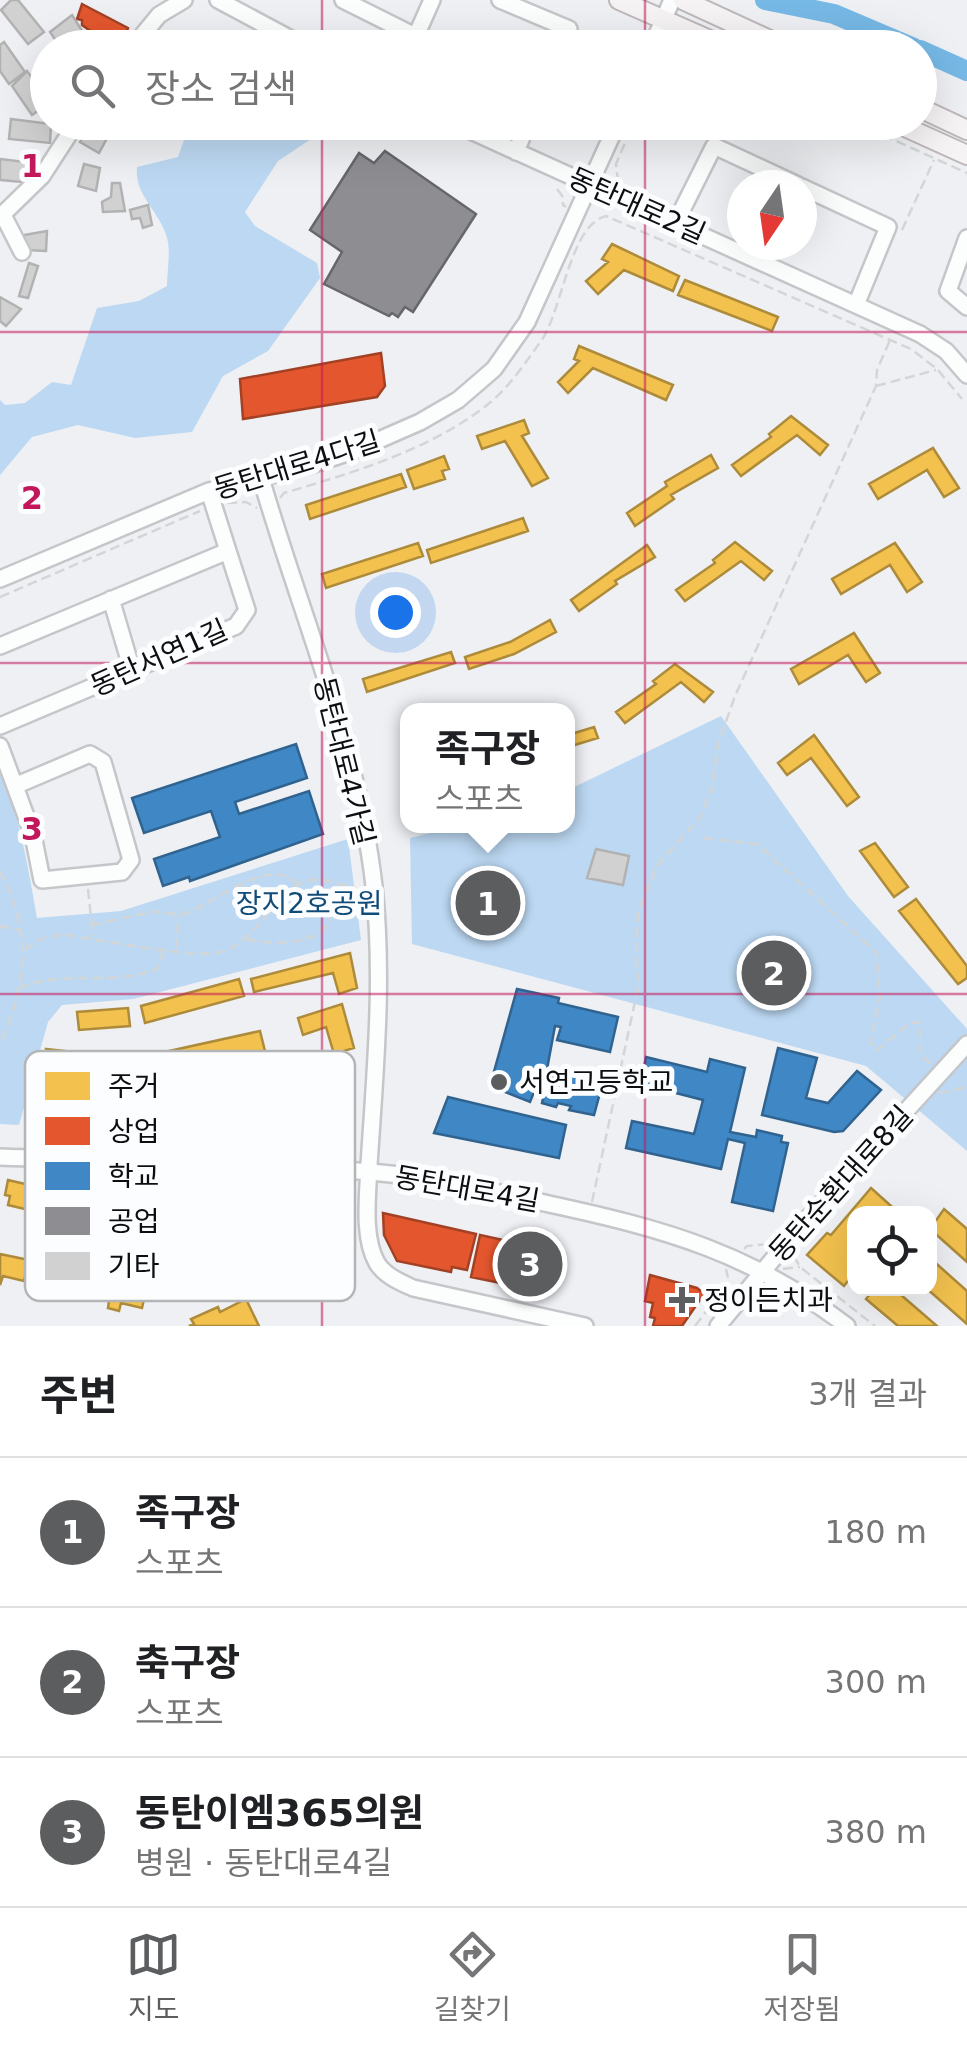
<!DOCTYPE html>
<html lang="ko">
<head>
<meta charset="utf-8">
<style>
	body { margin:0; font-family:"DejaVu Sans","Noto Sans KR",sans-serif; background:#f6f6f6; color:#202124 }
	.controls { position:absolute; right:30px; bottom:30px; display:grid; overflow:hidden; border-radius:20px; box-shadow:0 10px 40px #0002 }
	.controls button { width:90px; height:90px; display:grid; place-items:center; padding:0; border:0; border-bottom:2px solid #e0e0e0; background:#fff; color:#202124; font:50px sans-serif }
	.compass { position:absolute; left:727px; top:170px; width:90px; height:90px; border-radius:50%; background:#fff; box-shadow:0 10px 40px #0002; rotate:193deg }
	.you { position:absolute; left:395px; top:612px; width:35px; height:35px; margin:-25px; border:8px solid #fff; border-radius:50%; background:#1a73e8; box-shadow:0 0 0 15px #1a73e833 }
	.badge { display:grid; place-items:center; width:65px; height:65px; border-radius:50%; background:#5b5d5f; color:#fff; font-size:32px; font-weight:700 }
	.pin { position:absolute; translate:-50% -50%; border:5px solid #fff; box-shadow:0 2px 10px #0006 }
	.popup { position:absolute; left:400px; top:703px; width:175px; height:130px; box-sizing:border-box; display:grid; place-content:center; border-radius:20px; background:#fff; filter:drop-shadow(0 2px 8px #0005); font-size:32px; white-space:nowrap; color:#757577 }
	.popup b { font-size:38px; color:#202124 }
	.popup::after { content:''; position:absolute; left:50%; top:100%; margin-left:-20px; border:20px solid transparent; border-top-color:#fff }
	.list { margin:0; padding:0; list-style:none }
	h2 { display:flex; justify-content:space-between; align-items:center; height:130px; margin:0; padding:0 40px; font-size:42px }
	h2 small { font-size:32px; font-weight:400; color:#757577 }
	.list li { display:grid; grid-template-columns:65px 1fr auto; gap:30px; align-items:center; box-sizing:border-box; height:150px; padding:0 40px; border-top:2px solid #e0e0e0 }
	.list b { display:block; font-size:38px; white-space:nowrap }
	.list p { margin:0; font-size:32px; white-space:nowrap; color:#757577 }
	.list em { font-size:32px; font-style:normal; color:#757577 }
	.icon { flex:none; width:55px; height:55px; fill:none; stroke:currentColor; stroke-width:2; stroke-linecap:round; stroke-linejoin:round }
	.map { position:relative; flex:none; width:967px; height:1326px; overflow:hidden }
	.search { position:absolute; background:#fff; box-shadow:0 10px 40px #0002; left:30px; right:30px; top:30px; height:110px; display:flex; align-items:center; gap:25px; box-sizing:border-box; padding:0 35px; border-radius:55px; color:#757577; font-size:38px }
	.sheet { height:580px; background:#fff }
	nav { display:flex; justify-content:space-around; align-items:center; box-sizing:border-box; height:140px; border-top:2px solid #e0e0e0; background:#fff; font-size:28px; color:#757577 }
	nav a { display:grid; justify-items:center; gap:5px }
	nav .on { color:#5b5d5f }
	.map>svg:first-child { display:block }
	.green { fill:#bcd8f2 }
	.homes { fill:#f2c14e; stroke:#ad8b3b; stroke-width:2.5 }
	.shops { fill:#e4572e; stroke:#a34125; stroke-width:2.5 }
	.schools { fill:#3f88c5; stroke:#30638f; stroke-width:2.5 }
	.industry { fill:#8d8d92; stroke:#66676b; stroke-width:2.5 }
	.lines { fill:none; stroke-linecap:round; stroke-linejoin:round }
	.river { stroke:#76b8e6; stroke-width:20 }
	.building { fill:#d1d1d2; stroke:#b3b2b3; stroke-width:2.5 }
	.minor-casing { stroke:#c5c6c9; stroke-width:20 }
	.major-casing { stroke:#beb8ba; stroke-width:22 }
	.path { stroke:#d4d6d6; stroke-width:2.5; stroke-dasharray:10 5; stroke-linecap:butt }
	.minor { stroke:#fcfdfd; stroke-width:15 }
	.major { stroke:#f6f3f4; stroke-width:18 }
	.grid { fill:none; stroke:#c2185b; stroke-width:2.5; stroke-opacity:0.55 }
	.poi-dot { fill:#5b5d5f; stroke:#fcfdfe; stroke-width:4 }
	.labels { text-anchor:middle; dominant-baseline:central; stroke-width:10; stroke-linejoin:round; paint-order:stroke }
	.street-label { font-size:28px; fill:#0c0e10; stroke:#fcfdfe }
	.park-label { font-size:28px; fill:#114c79; stroke:#fcfdfe }
	.poi-label { font-size:28px; fill:#0c0e10; stroke:#fcfdfe; text-anchor:start }
	.key { fill:#fcfdfe; stroke:#b4b5b7; stroke-width:2.5 }
	.key-label { font-size:28px; fill:#0c0e10 }
	.grid-label { font-size:32px; text-anchor:middle; font-weight:bold; fill:#c2185b; stroke:#fcfdfe; stroke-width:10; stroke-linejoin:round; paint-order:stroke }
</style>
</head>
<body>
<div class="map">
<svg width="967" height="1326" viewBox="0 0 967 1326">
	<rect width="100%" height="100%" fill="#eef0f3"/>
	<path class="green" d="M190,123H335L278,161L245,212L255,226L317,263L320,278L268,351L223,376L192,432L135,438L78,425L32,437L0,475V400L5,405L25,403L52,382L71,385L97,308L139,301L167,286C167,271 171,252 167,238C160,211 134,196 137,167L178,157Z
		M721,716L848,896L967,1029V1151L866,1066L412,944L410,838L459,826H568V790Z
		M0,769C20,818 28,866 37,918L121,911L348,839L361,940L133,999L62,1005L48,1022L19,1125L0,1124Z"/>
	<path class="homes" d="M612,244L679,276L673,291L624,270L598,294L586,281L608,262L602,259Z
		M685,280L778,317L772,331L678,295Z
		M579,346L673,385L666,400L593,368L568,393L558,382L579,361L574,359Z
		M791,416L828,445L820,455L797,435L741,476L732,465L771,437L769,434Z
		M524,420L529,433L522,436L548,478L532,486L505,441L482,449L477,436Z
		M933,448L959,488L944,497L927,470L878,499L869,484Z
		M711,455L718,468L671,495L674,499L635,526L627,513L667,486L665,482Z
		M444,456L449,469L442,471L445,479L414,489L407,470Z
		M401,474L406,487L310,519L306,505Z
		M523,518L528,531L431,563L427,550Z
		M735,542L772,571L764,580L741,561L685,601L676,590L715,563L713,560Z
		M418,543L423,556L326,588L322,574Z
		M895,543L922,582L907,592L890,565L841,594L832,579Z
		M647,545L655,557L615,581L617,584L579,611L571,600Z
		M550,620L556,632L514,654L469,669L465,657L510,642Z
		M854,633L880,673L866,682L848,655L799,684L791,669Z
		M451,652L455,663L367,692L363,679Z
		M675,664L713,692L704,702L681,682L625,723L616,712L656,684L653,681Z
		M594,727L598,738L568,747V735Z
		M814,735L859,797L847,806L811,758L787,775L778,763Z
		M875,843L908,887L894,897L860,851Z
		M916,899L967,966V978L958,984L899,911Z
		M350,953L357,988L339,994L333,973L254,992L251,979Z
		M239,979L244,996L145,1023L141,1006Z
		M342,1004L354,1048L334,1054L326,1027L303,1035L298,1018Z
		M128,1008L130,1026L79,1030L77,1012Z
		M260,1031L269,1067L250,1072L244,1052L164,1070L160,1053Z
		M46,1049L102,1055L148,1053L149,1071L103,1073L63,1069L62,1092L43,1091Z
		M337,1078L349,1122L330,1128L321,1101L299,1109L294,1093Z
		M283,1096L289,1115L237,1129L181,1124L183,1106L235,1110Z
		M65,1099L169,1105L167,1122L64,1116Z
		M8,1180L60,1192L62,1184L109,1195L105,1211L86,1207L84,1213L72,1211L74,1205L57,1201L56,1209L34,1204L33,1211L8,1205L10,1196L5,1195Z
		M871,1188L900,1214H854V1273L844,1286L807,1255L827,1233L831,1235Z
		M119,1189L167,1200L169,1193L221,1205L216,1226L195,1221L194,1227L184,1224L185,1218L166,1213L164,1220L148,1216L147,1222L132,1219L133,1213L115,1209Z
		M944,1209L967,1229V1262L930,1229Z
		M300,1210L319,1249L303,1257L292,1235L267,1248L269,1254L246,1265L235,1242Z
		M0,1254L29,1260L24,1281L3,1276L0,1285Z
		M930,1258L967,1291V1324L926,1288H930Z
		M41,1263L147,1286L142,1308L121,1303L119,1311L108,1308L109,1300L70,1292L67,1298L56,1296L57,1287L37,1283Z
		M875,1288H893L937,1326H898L866,1299Z
		M246,1299L259,1326H189L194,1324L191,1319L218,1307L220,1312Z"/>
	<path class="shops" d="M82,4L128,28L122,45L109,44L82,25V20L77,19Z
		M381,353L385,386L377,397L243,419L240,379Z
		M383,1213L476,1234L467,1270L452,1267L451,1272L397,1261L384,1235Z
		M480,1235L563,1253L555,1287L541,1284L539,1291L471,1277Z
		M650,1275L697,1288L704,1294L682,1326H653L655,1318L650,1317L653,1303L645,1301Z"/>
	<path class="schools" d="M296,744L307,778L235,802L239,814L309,791L323,834L190,881L189,877L163,886L154,859L220,837L211,811L144,833L132,798Z
		M517,989L559,998L558,1003L618,1017L610,1052L557,1040L561,1027L555,1026L545,1080H549L552,1069L603,1082L594,1115L569,1110L571,1106L558,1103L556,1107L542,1103L544,1094L534,1092L530,1102L490,1086Z
		M778,1048L817,1058L806,1098L828,1103L857,1071L881,1090L843,1131L834,1132L762,1115Z
		M646,1057L707,1072L710,1059L745,1068L730,1132L756,1137L757,1130L782,1136L781,1142L788,1143L773,1211L732,1202L745,1143L728,1139L721,1169L626,1148L632,1121L694,1134L703,1100L641,1084Z
		M448,1097L566,1125L559,1158L434,1133Z"/>
	<path class="industry" d="M385,151L476,214L413,312L405,307L398,317L392,313L389,316L324,284L342,252L310,230L359,153L374,163Z"/>
	<g class="lines">
		<path class="river" d="M765,0L834,14L914,48
			M920,50L967,71"/>
	</g>
	<path class="building" d="M11,0H18L44,32L28,44L1,10Z
		M72,15L93,48H61L50,32Z
		M4,42L25,72L9,84L0,71V45Z
		M27,71L48,99V104L32,115L12,86Z
		M11,119L51,124L50,143L9,139Z
		M91,122L103,127L105,124L111,131L99,153L80,142Z
		M0,159L34,163L33,183L0,180Z
		M84,164L100,168L96,191L78,186Z
		M112,183H120L125,211L103,212L102,202L111,197Z
		M148,205L152,225L143,228L140,218L132,219L130,210Z
		M47,231L46,251L26,250L19,236Z
		M29,263L38,266L28,298L19,296Z
		M0,297L21,309L6,326L0,321Z
		M596,849L629,856L623,885L587,878Z"/>
	<g class="lines">
		<defs>
			<path id="minor" d="M218,0L308,48
				M343,0L439,48
				M500,0L569,29L561,48
				M416,36L432,0
				M132,48L159,15L184,0
				M651,48L672,0
				M451,122L920,334L946,351L967,375
				M516,152L528,122
				M802,187L888,227L856,305
				M3,215L22,252
				M0,217L42,176L77,122
				M675,224L714,146L798,185
				M967,238L948,291L967,307
				M261,478C300,613 358,745 374,886C384,979 375,1072 369,1165C368,1194 362,1237 377,1263C385,1276 400,1282 413,1288L585,1326
				M209,491L228,551
				M0,579L209,491L314,464L356,450L420,422L458,400L494,369L527,322L618,122
				M111,599L132,670
				M0,646L228,551L247,610L236,626L0,726
				M0,746L33,835L42,880L122,872L131,860L103,762L90,754L17,785
				M0,1157C123,1162 248,1162 371,1172C430,1177 491,1191 549,1204C665,1229 751,1253 847,1326
				M718,1326L792,1236L967,1044"/>
			<path id="major" d="M619,0L728,48
				M683,0L787,48
				M920,108L967,130
				M894,122L967,155"/>
		</defs>
		<use href="#minor" class="minor-casing"/>
		<use href="#major" class="major-casing"/>
		<path class="path" d="M680,48H685
			M840,122L874,131L967,173
			M618,182L616,164L634,122
			M557,189L563,197V205L566,207
			M902,230L934,160
			M876,386L936,370
			M280,498L284,493C352,473 430,450 487,405C509,388 525,363 541,341C562,312 570,224 606,216L911,349L937,369L962,399
			M227,503L246,502L257,508
			M0,597L200,511
			M704,838L757,844L876,952L880,997L870,1043L877,1050L910,1023L920,1022L921,1055L932,1065
			M0,871C31,929 29,983 0,1042
			M88,889L93,936
			M92,925C112,921 132,915 153,912C163,911 174,916 183,914C214,905 266,855 297,883
			M0,926L20,930
			M247,939C266,945 305,944 321,932C332,923 337,900 343,886
			M176,948L179,916
			M25,950C38,938 49,935 67,935C101,940 193,959 221,952C257,942 281,884 310,880C325,878 342,885 356,888
			M19,988C63,969 111,987 157,969L164,951
			M939,1093L967,1087
			M592,1202L639,983L636,955L638,912L658,864L699,819L712,789L718,744L735,696L876,386L877,370L890,340
			M744,1249L747,1246L769,1244
			M794,1256L800,1267L875,1326
			M783,1269L800,1267
			M695,1326L729,1282L726,1269"/>
		<use href="#minor" class="minor"/>
		<use href="#major" class="major"/>
	</g>
	<path class="grid" d="M322,0V48M645,0V48M322,122V1326M645,122V1326M0,332H967M0,663H967M0,994H967"/>
	<g class="poi-dot">
		<circle cx="499" cy="1082" r="10"/>
		<path d="M677 1285h10v10h10v10h-10v10h-10v-10h-10v-10h10z"/>
	</g>
	<g class="labels">
		<g class="street-label">
			<text transform="translate(637 206) rotate(24)">동탄대로2길</text>
			<text transform="translate(297 465) rotate(-17)">동탄대로4다길</text>
			<text transform="translate(159 658) rotate(-24)">동탄서연1길</text>
			<text transform="translate(344 761) rotate(76)">동탄대로4가길</text>
			<text transform="translate(841 1184) rotate(-48)">동탄순환대로8길</text>
			<text transform="translate(467 1189) rotate(10)">동탄대로4길</text>
		</g>
		<g class="park-label">
			<text x="309" y="903">장지2호공원</text>
		</g>
		<g class="poi-label">
			<text x="519" y="1082">서연고등학교</text>
			<text x="704" y="1300">정이든치과</text>
		</g>
	</g>
	<rect x="25" y="1051" width="330" height="250" rx="15" class="key"/>
	<rect x="45" y="1072" width="45" height="28" fill="#f2c14e"/>
	<rect x="45" y="1117" width="45" height="28" fill="#e4572e"/>
	<rect x="45" y="1162" width="45" height="28" fill="#3f88c5"/>
	<rect x="45" y="1207" width="45" height="28" fill="#8d8d92"/>
	<rect x="45" y="1252" width="45" height="28" fill="#d1d1d2"/>
	<g class="key-label">
		<text x="108" y="1096">주거</text>
		<text x="108" y="1141">상업</text>
		<text x="108" y="1186">학교</text>
		<text x="108" y="1231">공업</text>
		<text x="108" y="1276">기타</text>
	</g>
	<g class="grid-label">
		<text x="32" y="177">1</text>
		<text x="32" y="509">2</text>
		<text x="32" y="840">3</text>
	</g>
</svg>
<div class="controls">
<button><svg class="icon" aria-label="locate" viewBox="0 0 24 24"><circle cx="12" cy="12" r="6"/><path d="M12 2v4M12 18v4M2 12h4M18 12h4"/></svg></button>
</div>
<svg class="compass" viewBox="-18 -18 36 36"><path d="M0-13l5 13h-10z" fill="#e53935"/><path d="M0 13l5-13h-10z" fill="#757577"/></svg>
<div class="you"></div>
<div class="pin badge" style="left:488px;top:903px">1</div>
<div class="popup"><b>족구장</b>스포츠</div>
<div class="pin badge" style="left:774px;top:973px">2</div>
<div class="pin badge" style="left:530px;top:1264px">3</div>
<div class="search"><svg class="icon" aria-label="search" viewBox="0 0 24 24"><circle cx="10" cy="10" r="6"/><path d="M15 15l6 6"/></svg>장소 검색</div>
</div>
<section class="sheet">
<h2>주변<small>3개 결과</small></h2>
<ul class="list">
<li><span class="badge">1</span><div><b>족구장</b><p>스포츠</p></div><em>180 m</em></li>
<li><span class="badge">2</span><div><b>축구장</b><p>스포츠</p></div><em>300 m</em></li>
<li><span class="badge">3</span><div><b>동탄이엠365의원</b><p>병원 · 동탄대로4길</p></div><em>380 m</em></li>
</ul>
</section>
<nav>
<a class="on"><svg class="icon" aria-label="map" viewBox="0 0 24 24"><path d="M3 6l6-2 6 2 6-2v14l-6 2-6-2-6 2zM9 4v14M15 6v14"/></svg>지도</a>
<a><svg class="icon" aria-label="directions" viewBox="0 0 24 24"><path d="M12 3l9 9-9 9-9-9zM9 14v-3h6M13 9l2 2-2 2"/></svg>길찾기</a>
<a><svg class="icon" aria-label="saved" viewBox="0 0 24 24"><path d="M7 4h10v16l-5-4-5 4z"/></svg>저장됨</a>
</nav>
</body>
</html>
